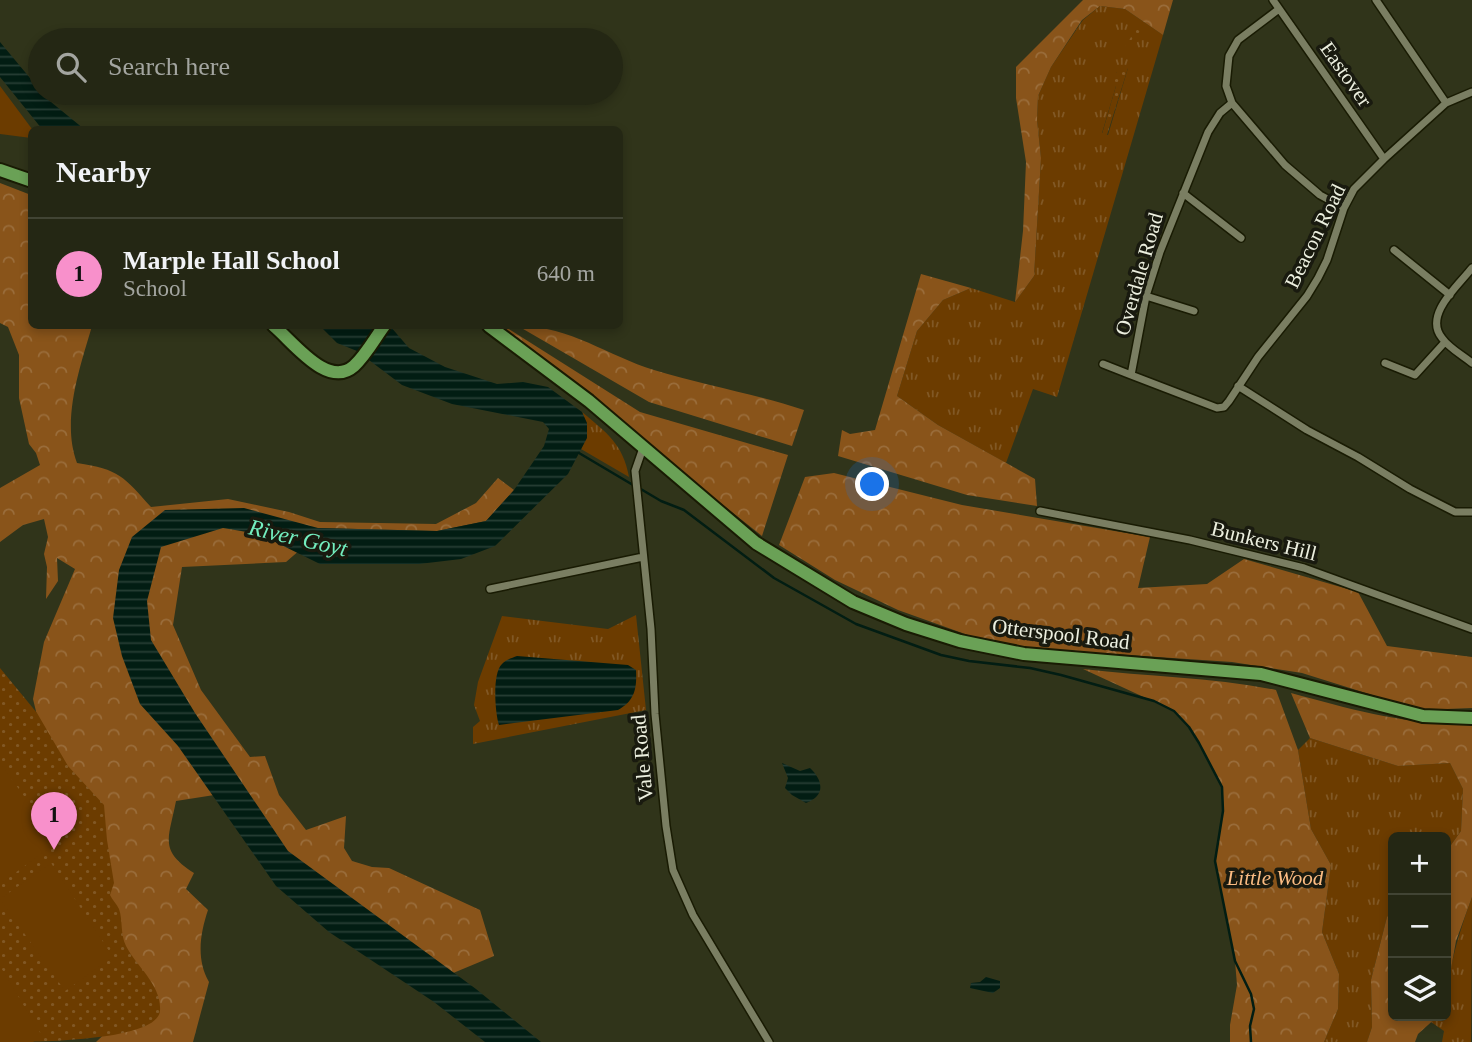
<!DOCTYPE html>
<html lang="en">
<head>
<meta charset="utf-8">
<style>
	body { margin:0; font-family:"Times New Roman",serif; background:#2c2f1d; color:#f1f3f6 }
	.controls { position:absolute; right:21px; bottom:21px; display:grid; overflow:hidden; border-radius:10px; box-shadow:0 4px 10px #0003 }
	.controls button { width:63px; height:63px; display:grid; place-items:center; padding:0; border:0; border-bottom:2px solid #414434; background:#242714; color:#f1f3f6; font:35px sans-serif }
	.you { position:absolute; left:873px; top:485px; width:24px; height:24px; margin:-18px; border:5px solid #fff; border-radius:50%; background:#1a73e8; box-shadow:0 0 0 10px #1a73e833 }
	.badge { display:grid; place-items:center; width:46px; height:46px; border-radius:50%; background:#f890cb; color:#111; font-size:23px; font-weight:700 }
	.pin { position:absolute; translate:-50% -58px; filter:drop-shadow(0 2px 4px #0008) }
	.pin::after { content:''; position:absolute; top:37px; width:24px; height:21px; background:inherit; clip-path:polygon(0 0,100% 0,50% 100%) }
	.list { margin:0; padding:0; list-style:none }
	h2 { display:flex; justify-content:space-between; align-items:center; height:91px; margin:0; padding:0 28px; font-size:30px }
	h2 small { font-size:23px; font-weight:400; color:#a3a5a0 }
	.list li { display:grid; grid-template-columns:46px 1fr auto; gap:21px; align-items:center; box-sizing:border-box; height:112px; padding:0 28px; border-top:2px solid #414434 }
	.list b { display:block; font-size:26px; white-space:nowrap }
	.list p { margin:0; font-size:23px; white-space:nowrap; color:#a3a5a0 }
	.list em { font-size:23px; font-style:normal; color:#a3a5a0 }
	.icon { flex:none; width:38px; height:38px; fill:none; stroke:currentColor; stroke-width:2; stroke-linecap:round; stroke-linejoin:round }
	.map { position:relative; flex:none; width:1472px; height:1042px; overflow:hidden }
	.search { position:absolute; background:#242714; box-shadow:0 4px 10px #0003; left:28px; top:28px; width:595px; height:77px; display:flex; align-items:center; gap:18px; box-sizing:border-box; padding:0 24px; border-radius:38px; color:#a3a5a0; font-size:26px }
	.panel { position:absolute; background:#242714; box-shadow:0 4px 10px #0003; left:28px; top:126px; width:595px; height:203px; border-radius:10px }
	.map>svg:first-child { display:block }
	.grass { fill:url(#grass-tufts); fill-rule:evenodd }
	.forest { fill:url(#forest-crowns) }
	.park { fill:url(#park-dots) }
	.garden { fill:#6c3c00 }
	.water { fill:url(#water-rules) }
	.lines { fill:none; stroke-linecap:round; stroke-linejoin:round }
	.stream { stroke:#021d13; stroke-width:2.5 }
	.street-casing { stroke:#191b03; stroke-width:10 }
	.primary-casing { stroke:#191b03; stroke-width:16 }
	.street { stroke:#7a7e62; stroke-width:7 }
	.primary { stroke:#6aa156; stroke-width:12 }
	.labels { text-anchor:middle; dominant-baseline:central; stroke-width:7; stroke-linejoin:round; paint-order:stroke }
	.street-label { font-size:21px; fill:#ecefdf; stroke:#191a0f }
	.park-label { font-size:21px; font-style:italic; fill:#fcbd83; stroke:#191a0f }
	.water-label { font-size:23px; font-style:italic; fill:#73eebf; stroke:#191a0f }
</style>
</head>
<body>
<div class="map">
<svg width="1472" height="1042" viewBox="0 0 1472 1042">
	<defs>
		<pattern id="grass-tufts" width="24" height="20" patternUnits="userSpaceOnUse" patternTransform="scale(1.75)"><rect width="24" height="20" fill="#6c3c00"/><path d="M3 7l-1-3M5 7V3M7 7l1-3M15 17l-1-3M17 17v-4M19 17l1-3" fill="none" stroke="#815825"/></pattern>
		<pattern id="forest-crowns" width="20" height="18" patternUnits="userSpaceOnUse" patternTransform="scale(1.75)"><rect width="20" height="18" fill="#89541a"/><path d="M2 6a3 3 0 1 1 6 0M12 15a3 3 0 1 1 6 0" fill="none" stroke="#9a6d3b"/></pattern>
		<pattern id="park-dots" width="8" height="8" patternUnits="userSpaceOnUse" patternTransform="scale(1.75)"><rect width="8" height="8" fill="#6c3c00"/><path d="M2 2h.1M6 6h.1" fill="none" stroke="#815825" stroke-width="1.8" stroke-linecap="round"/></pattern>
		<pattern id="water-rules" width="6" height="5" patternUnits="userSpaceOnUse" patternTransform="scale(1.75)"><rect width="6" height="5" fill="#021d13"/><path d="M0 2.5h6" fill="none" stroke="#273e35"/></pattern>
	</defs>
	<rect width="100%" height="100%" fill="#30341a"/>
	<path class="grass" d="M1100,6L1125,9L1163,35L1057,397L1033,389L1006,463L938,425L897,396L917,331L943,300L971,288L1015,302L1034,276L1041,158L1037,120L1038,96L1051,67L1083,20ZM1128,68L1108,135L1102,133L1116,86V73Z
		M582,412C607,433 623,444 629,477L581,449C588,435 588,426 582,412Z
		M636,615L646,710L473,744V727L480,721L474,705L478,682L502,616L608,629Z
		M1310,738L1398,766L1450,763L1463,789L1461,831L1446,852V837H1393V910L1387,917L1371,980L1372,1027L1367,1042H1324L1338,1009L1339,974L1322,932L1331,865L1311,829L1298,750Z
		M1472,897L1471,1042H1442L1444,1031L1431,1022L1438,1016H1446C1446,974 1458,936 1472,897Z"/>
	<path class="forest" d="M1083,0H1173L1163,35L1125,9L1100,6L1082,20L1051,67L1038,96L1037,120L1041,158L1034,276L1015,302L1023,231L1026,162L1016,98V67Z
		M0,183L31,195L32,326H92C80,367 61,421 77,463C119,469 124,477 151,507L228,499L289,512L320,522L436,524L476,503L498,478L514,490L486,521L437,531L319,528L308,543L286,562L182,567L173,625L201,690L250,757L265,756L279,795L306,830L346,816L344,848L352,861L372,867L389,868L480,910L494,956L434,981L381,948L227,793L176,801C169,838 158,850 194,873L186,889L208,910C200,934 196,959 209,982L193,1042H96L152,989L120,938L44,744L33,699L44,642L75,569L57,558L58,581L46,599L47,567L44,554L48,537L44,519L23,525L0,542V488L40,465L36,453L29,444L19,398V355L8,327L0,323Z
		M921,274L971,288L943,300L917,331L897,396L938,425L1035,479L1037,506L967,495L838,456L842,430L850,434L875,430Z
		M504,326L640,412L788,455L762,536L503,330Z
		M518,326C568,325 608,356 654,370C704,385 755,394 804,410L792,446L649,402Z
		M834,473L962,505L1150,537L1138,588L1207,584L1244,559L1358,592L1387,646L1472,657V708L1420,710L1302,673L1232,662L1038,649L979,639L898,610L835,580L779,545L805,477Z
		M1083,669C1148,677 1213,677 1276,690L1298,750L1311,829L1331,865L1322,932L1339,974L1338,1009L1324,1042H1230V1025L1237,985L1235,961L1215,861L1223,811L1222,787L1199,743L1189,727L1174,711Z
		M1291,693C1354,710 1407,726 1472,723V897L1456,941L1446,996V852L1461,831L1463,789L1450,763L1398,766L1310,738Z
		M1393,910V1016H1438L1418,1034L1415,1042H1367L1372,1027L1371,980L1387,917Z"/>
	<path class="park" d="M1136,29L1142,32L1134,49L1130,47L1128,53L1123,50Z
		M1124,66L1128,68L1107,135L1102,134L1116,86L1109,84L1113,72L1116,73Z
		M0,668L37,713L68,766L104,805L107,840L114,883L110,895C112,900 117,904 119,909C123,920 120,934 126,946C136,966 162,985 160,1011C157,1042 30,1042 0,1042Z"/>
	<path class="garden" d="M0,86L32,129L31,138L0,134Z
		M0,763L57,842L0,884Z
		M51,863L113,957L65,991L0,899Z
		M0,966L42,1036L33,1042H0Z"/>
	<path class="water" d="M0,42L40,90V93L84,129H42L0,77Z
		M320,326H390L409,348L445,367L497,384L523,382L548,387L582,412L587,423V438L568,474L495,546L461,559L419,564H320L259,534L223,528L161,547L147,601L151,640L195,713L288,851L476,989L541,1042H485L434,1002L329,932L276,886L178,746L140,704L122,656L113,618L119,570L132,537L165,510L244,508L318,528L437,531L486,521L514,490L544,446L549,429L543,422L452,404L402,385L357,351L337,343Z
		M517,656L628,665L636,670C637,688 635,701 618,710L499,725C495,713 492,673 502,664C505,660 512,658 517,656Z
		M782,763L800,771L810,768C823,780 826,796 806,803L792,795L785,788L788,778Z
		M986,977L1000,981V988L993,993L970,988L971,983L980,982Z"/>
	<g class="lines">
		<path class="stream" d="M579,453L633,485
			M639,488L661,501L684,510L774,578L856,624L941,655L969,661L1030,668L1061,675L1154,701L1174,711L1189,727L1199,743L1222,787L1223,811L1215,861L1235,961L1251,994L1254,1009L1250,1026L1251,1042"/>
		<defs>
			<path id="street" d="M1273,0L1384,159
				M1376,0L1446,103
				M1279,9L1238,40L1229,56L1226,86L1232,103L1285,165L1320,195L1344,208
				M1232,103L1220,113L1208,132L1160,252L1146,296L1131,375L1217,408L1224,407L1229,401L1258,357L1307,296L1318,278L1327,260L1344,208L1354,189L1384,159L1446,103L1472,92
				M1183,193L1241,238
				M1394,250L1450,295
				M1472,268C1459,285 1423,315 1442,338C1449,348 1462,355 1472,363
				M1146,296L1194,311
				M1385,363L1415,375L1445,342
				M1103,364L1131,375
				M1238,386L1307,430L1358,457L1410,489L1455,512H1472
				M643,448L635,471L651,629L655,714L666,826L673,870L693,915L769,1042
				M1040,511L1190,540L1304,568L1472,629
				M490,589L643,557"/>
			<path id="primary" d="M0,170L32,181
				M274,326C294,343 328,389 354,366C366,355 375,338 384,326
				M489,326L589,401L756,543L853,602L906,624L960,641L1024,654L1261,674L1423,716L1472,718"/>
		</defs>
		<use href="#street" class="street-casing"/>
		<use href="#primary" class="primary-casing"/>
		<use href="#street" class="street"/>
		<use href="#primary" class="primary"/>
	</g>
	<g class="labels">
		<g class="street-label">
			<text transform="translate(1346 74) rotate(55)">Eastover</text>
			<text transform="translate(1315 236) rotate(-64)">Beacon Road</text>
			<text transform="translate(1139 274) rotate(-74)">Overdale Road</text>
			<text transform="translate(1264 541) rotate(14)">Bunkers Hill</text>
			<text transform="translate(1061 634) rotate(7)">Otterspool Road</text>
			<text transform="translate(642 758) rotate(-95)">Vale Road</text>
		</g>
		<g class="park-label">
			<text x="1275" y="878">Little Wood</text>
		</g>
		<g class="water-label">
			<text transform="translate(298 538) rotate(13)">River Goyt</text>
		</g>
	</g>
</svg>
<div class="controls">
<button>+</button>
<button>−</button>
<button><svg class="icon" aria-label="layers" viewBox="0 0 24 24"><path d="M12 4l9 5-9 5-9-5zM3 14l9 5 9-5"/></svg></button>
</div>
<div class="you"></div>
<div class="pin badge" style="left:54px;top:850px">1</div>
<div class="search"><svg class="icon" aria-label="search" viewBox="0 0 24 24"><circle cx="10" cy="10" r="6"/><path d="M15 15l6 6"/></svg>Search here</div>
<section class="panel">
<h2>Nearby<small></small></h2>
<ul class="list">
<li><span class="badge">1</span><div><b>Marple Hall School</b><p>School</p></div><em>640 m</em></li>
</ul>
</section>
</div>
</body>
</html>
